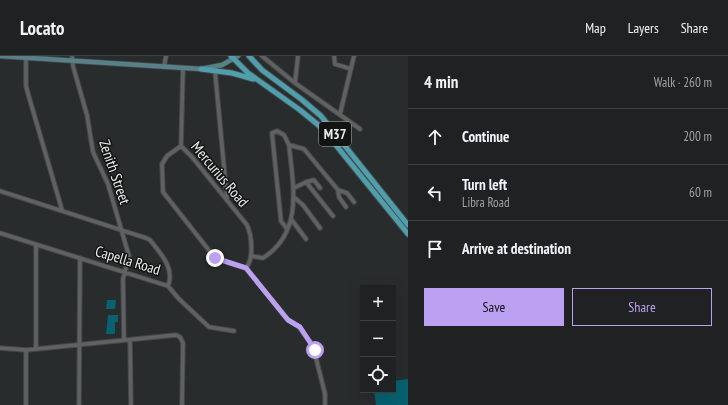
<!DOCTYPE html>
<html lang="en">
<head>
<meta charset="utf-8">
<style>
	body { margin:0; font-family:"PT Sans Narrow",sans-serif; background:#2c2e2f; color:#f1f3f6 }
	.controls { position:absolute; right:12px; bottom:12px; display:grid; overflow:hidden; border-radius:0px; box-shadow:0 4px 16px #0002 }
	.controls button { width:36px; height:36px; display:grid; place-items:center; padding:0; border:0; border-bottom:1px solid #3c3e40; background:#1f2122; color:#f1f3f6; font:20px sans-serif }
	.stop { position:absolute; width:12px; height:12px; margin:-9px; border:3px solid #bca0f2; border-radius:50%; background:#fff }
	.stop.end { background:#bca0f2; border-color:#fff; box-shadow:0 1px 4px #0008 }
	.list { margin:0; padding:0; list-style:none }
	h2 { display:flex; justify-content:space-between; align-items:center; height:52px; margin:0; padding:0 16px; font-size:17px }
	h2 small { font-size:13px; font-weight:400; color:#a1a3a5 }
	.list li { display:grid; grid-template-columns:26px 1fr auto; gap:12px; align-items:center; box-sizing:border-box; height:56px; padding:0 16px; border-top:1px solid #3c3e40 }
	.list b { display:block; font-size:15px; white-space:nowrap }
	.list p { margin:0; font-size:13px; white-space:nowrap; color:#a1a3a5 }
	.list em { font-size:13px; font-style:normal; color:#a1a3a5 }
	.actions { display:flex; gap:8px; padding:12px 16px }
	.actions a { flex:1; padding:9px 0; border:1px solid #bca0f2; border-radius:0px; text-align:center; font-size:14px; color:#bca0f2 }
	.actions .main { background:#bca0f2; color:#111 }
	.icon { flex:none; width:22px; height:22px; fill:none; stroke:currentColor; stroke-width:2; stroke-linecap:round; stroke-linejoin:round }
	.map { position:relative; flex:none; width:408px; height:349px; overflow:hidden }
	header { display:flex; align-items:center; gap:24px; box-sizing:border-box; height:56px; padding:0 20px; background:#1f2122; border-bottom:1px solid #3c3e40 }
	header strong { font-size:19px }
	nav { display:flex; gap:22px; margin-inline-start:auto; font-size:14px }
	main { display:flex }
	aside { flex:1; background:#1f2122 }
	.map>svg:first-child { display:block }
	.building { fill:#08616f }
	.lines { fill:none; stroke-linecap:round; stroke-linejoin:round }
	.street-casing { stroke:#464849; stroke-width:5.5 }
	.secondary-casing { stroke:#464849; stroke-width:6 }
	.primary-casing { stroke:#464849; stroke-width:7 }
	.street { stroke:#5f6263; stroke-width:3.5 }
	.secondary { stroke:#578088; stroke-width:4.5 }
	.primary { stroke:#4e9eac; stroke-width:5 }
	.route { stroke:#bca0f2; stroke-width:5 }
	.labels { text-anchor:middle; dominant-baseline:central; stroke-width:3; stroke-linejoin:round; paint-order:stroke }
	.shield { fill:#121414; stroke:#abadad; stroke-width:1 }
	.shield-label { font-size:14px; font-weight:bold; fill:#eceeee }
	.street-label { font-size:15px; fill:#eceeee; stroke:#121414 }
</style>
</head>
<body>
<header>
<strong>Locato</strong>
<nav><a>Map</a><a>Layers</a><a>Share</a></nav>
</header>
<main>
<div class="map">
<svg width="408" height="349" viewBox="0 0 408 349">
	<rect width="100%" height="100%" fill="#292c2d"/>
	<path class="building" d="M107,244H116L115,253H106Z
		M108,259H118V266H115V278H106Z
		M408,323V349H376L374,334H393V325Z"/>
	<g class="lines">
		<defs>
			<path id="street" d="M72,0L73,10L87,59L93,96L108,128L129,200L123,223L124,284
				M262,0L295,27L360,73
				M334,0L335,8L351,13
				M26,2V30L29,41L62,154
				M164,11L166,0
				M215,15L227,143
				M295,27L298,0
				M340,58L354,0
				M181,90L167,100L162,108L163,136L215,202L246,212
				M181,90L192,101L247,169C252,180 254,203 246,212
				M181,90L183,12
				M306,126L314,124L320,132
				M294,132L306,126L333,160
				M338,134L339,141L346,151
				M0,135L146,182L150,184C161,198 175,212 168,230
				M295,142L303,149L320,172
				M291,163L306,183
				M287,173L281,165L272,77L277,75L284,79L289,89
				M0,177L168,230L179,243L209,271L234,275
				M36,189V293
				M251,200L263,202C304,176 293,129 289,89L304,93L338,134L347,137L354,146
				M246,212L288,264L299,271L313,290L325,338V349
				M130,284L131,349
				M0,292L26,294L176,279L180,281L183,287L182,349
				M26,349V294
				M79,349L80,202"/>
			<path id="secondary" d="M0,0L201,13L222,9L238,0"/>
			<path id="primary" d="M231,0L248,17L300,54L322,72L408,178
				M249,0L262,14L301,43L321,60L408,169
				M201,13L232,17L253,23"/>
		</defs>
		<use href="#street" class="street-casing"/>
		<use href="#secondary" class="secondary-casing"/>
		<use href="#primary" class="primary-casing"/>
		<use href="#street" class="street"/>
		<use href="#secondary" class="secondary"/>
		<use href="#primary" class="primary"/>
	</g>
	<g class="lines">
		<path class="route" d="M215,202L246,212L288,264L300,271L315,294"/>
	</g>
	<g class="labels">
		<rect class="shield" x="319" y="66" width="32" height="24" rx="3"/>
		<g class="shield-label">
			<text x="335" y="78">M37</text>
		</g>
		<g class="street-label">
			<text transform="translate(115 116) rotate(71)">Zenith Street</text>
			<text transform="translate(220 118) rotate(50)">Mercurius Road</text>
			<text transform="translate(128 204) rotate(17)">Capella Road</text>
		</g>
	</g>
</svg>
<div class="controls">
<button>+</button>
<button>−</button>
<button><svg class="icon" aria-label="locate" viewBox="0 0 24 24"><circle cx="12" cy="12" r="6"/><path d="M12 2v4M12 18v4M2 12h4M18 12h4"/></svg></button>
</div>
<div class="stop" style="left:315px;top:294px"></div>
<div class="stop end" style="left:215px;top:202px"></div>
</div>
<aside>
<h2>4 min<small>Walk · 260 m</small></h2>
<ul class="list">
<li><svg class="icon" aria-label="ahead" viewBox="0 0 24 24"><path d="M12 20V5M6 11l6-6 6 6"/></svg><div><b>Continue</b></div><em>200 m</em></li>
<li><svg class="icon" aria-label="left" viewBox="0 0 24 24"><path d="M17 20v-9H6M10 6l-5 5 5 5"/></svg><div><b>Turn left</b><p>Libra Road</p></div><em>60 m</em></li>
<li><svg class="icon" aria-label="arrive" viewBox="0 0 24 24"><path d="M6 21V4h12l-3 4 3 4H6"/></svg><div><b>Arrive at destination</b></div></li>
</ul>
<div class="actions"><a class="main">Save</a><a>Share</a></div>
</aside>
</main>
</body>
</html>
